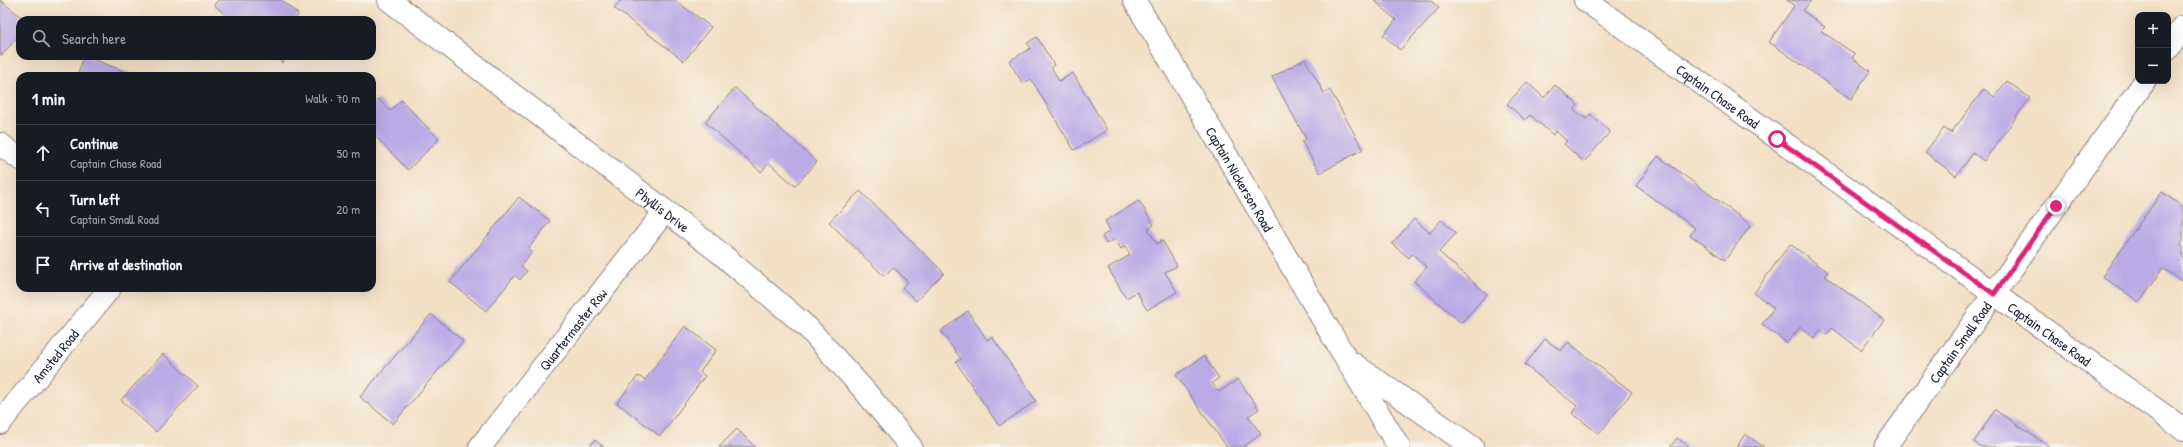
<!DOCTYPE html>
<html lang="en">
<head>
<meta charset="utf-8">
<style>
	body { margin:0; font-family:"Patrick Hand",sans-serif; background:#20242c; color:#f1f3f6 }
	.controls { position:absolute; right:12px; top:12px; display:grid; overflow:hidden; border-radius:8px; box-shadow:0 4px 16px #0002 }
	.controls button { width:36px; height:36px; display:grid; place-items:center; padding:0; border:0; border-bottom:1px solid #363941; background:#171b24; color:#f1f3f6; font:20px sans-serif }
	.stop { position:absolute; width:12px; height:12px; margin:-9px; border:3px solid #db2777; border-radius:50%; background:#fff }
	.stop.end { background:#db2777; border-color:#fff; box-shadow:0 1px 4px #0008 }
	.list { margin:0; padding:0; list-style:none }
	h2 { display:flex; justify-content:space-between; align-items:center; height:52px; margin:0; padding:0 16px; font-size:17px }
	h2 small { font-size:13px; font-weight:400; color:#9ea1a6 }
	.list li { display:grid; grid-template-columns:26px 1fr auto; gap:12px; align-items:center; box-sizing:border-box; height:56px; padding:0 16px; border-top:1px solid #363941 }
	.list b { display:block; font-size:15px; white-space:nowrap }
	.list p { margin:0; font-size:13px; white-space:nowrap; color:#9ea1a6 }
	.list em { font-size:13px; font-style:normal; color:#9ea1a6 }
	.icon { flex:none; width:22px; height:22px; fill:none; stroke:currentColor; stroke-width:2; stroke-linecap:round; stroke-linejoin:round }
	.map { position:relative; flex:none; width:2183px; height:447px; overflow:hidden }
	.search { position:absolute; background:#171b24; box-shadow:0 4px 16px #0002; left:16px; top:16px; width:360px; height:44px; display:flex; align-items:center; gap:10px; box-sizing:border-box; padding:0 14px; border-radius:12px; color:#9ea1a6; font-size:15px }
	.panel { position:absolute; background:#171b24; box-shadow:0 4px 16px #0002; left:16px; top:72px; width:360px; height:220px; border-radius:12px }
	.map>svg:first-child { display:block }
	.building { fill:#baabe7 }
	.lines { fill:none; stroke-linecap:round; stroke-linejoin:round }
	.minor-casing { stroke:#8a8080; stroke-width:24 }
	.minor { stroke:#fff; stroke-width:22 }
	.route { stroke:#db2777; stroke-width:5 }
	.labels { text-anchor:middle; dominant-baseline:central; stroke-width:3; stroke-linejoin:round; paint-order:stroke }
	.street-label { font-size:14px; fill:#22223b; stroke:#f7f3e8 }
</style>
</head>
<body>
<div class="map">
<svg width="2183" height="447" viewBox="0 0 2183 447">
	<rect width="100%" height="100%" fill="#f7f3e8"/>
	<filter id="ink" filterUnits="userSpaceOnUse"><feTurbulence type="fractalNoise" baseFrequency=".025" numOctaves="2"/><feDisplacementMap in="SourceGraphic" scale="8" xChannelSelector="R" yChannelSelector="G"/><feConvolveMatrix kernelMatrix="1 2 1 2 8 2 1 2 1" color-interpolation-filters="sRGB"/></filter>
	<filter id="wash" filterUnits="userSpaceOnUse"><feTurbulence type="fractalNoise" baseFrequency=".012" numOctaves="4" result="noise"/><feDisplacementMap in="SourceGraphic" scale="16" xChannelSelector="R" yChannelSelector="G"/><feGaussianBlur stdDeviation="0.9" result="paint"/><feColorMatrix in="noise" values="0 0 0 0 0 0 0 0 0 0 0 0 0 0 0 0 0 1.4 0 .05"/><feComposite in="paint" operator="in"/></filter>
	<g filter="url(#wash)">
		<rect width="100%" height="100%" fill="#f3dfc4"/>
		<g id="blocks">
			<path class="building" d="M0,0L25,20H20V34L2,55L0,54Z
				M218,0H281L298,14L295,20H232L214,5Z
				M621,0H675L711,27L684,61L614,8Z
				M1374,0H1430L1439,8L1400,50L1383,35L1396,20Z
				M1787,0H1811L1803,11L1825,27L1821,31L1855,54L1852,58L1870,71L1851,99L1769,42L1794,6Z
				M1037,37L1054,65L1051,67L1059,81L1073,73L1107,130L1074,150L1031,79L1023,84L1009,61L1031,48L1027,43Z
				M84,56L137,76H77Z
				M274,56H288L282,63Z
				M1305,59L1324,93L1330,90L1363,149L1320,173L1302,142L1306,139L1272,77Z
				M2007,81L2030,98L1984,161L1973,153L1956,176L1925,152L1944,128L1951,133L1984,89L1994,97Z
				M1527,82L1544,98L1555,85L1578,105L1574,110L1586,119L1590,114L1610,132L1584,162L1564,144L1567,141L1556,131L1553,135L1530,115L1525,120L1507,104Z
				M735,88L817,162L795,186L769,163L761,172L705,122Z
				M378,99L390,111L401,100L439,139L408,170L372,133V102L374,104Z
				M1658,156L1751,225L1725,260L1690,235L1695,228L1636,186Z
				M860,191L944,273L916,301L902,287L908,282L893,267L884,276L829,222Z
				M2162,192L2183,207V241L2180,245L2183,247V278L2181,281L2163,268L2139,302L2102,276Z
				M519,197L550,221L528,249L532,252L521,266L527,271L520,280L515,275L486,311L450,282Z
				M1139,201L1154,225L1148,229L1157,244L1162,240L1177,266L1165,272L1177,292L1147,310L1137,292L1126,298L1108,268L1130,255L1125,246L1121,249L1115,239L1106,244L1102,236L1110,231L1105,221Z
				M1414,219L1430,233L1441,220L1456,233L1439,252L1487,294L1461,323L1414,281L1427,267L1412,254L1409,258L1392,244Z
				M1790,244L1828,272L1825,276L1884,320L1861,350L1832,328L1826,335L1820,330L1814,338L1800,327L1787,343L1762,324L1774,308L1754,293Z
				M968,311L987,340L992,337L1036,401L999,426L956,362L961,359L941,331Z
				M431,314L463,341L393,424L360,397Z
				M685,326L716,350L700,372L705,376L660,436L617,403L638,376L645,380Z
				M1545,339L1561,351L1568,342L1632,392L1599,434L1572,413L1577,406L1525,365Z
				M163,354L198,386L156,432L121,400Z
				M1204,356L1219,378L1212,383L1219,392L1238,379L1259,409L1248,416L1261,434L1243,447H1227L1176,375Z
				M1995,410L2050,447H1981L1974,442Z
				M737,429L755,447H719Z
				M1745,434L1764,447H1737Z
				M1677,438L1690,447H1670Z
				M595,440L604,447H589Z"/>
		</g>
	</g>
	<g filter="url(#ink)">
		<use href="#blocks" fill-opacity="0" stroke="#8a8080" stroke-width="1"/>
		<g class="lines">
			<defs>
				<g id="minor">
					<path id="s1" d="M389,0L719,252L808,328L864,390L911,447"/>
					<path id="s2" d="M1134,0C1224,148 1309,299 1399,447"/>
					<path id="s3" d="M1585,0L2183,429"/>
					<path d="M2168,49L2183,27"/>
					<path d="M0,144L20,159"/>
					<path d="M1352,363L1472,447"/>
					<path id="s4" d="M0,423L110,288"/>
					<path id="s5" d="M480,447L665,211"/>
					<path id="s6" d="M1885,447L2145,81"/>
				</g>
			</defs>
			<use href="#minor" class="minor-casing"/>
			<use href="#minor" class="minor"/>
		</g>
	</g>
	<g class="lines" filter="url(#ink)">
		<path class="route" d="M1777,139L1994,294L2056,206"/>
	</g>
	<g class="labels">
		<g class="street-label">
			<text stroke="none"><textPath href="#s3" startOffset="164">Captain Chase Road</textPath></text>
			<text stroke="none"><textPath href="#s2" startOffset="208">Captain Nickerson Road</textPath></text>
			<text stroke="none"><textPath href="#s1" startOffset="345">Phyllis Drive</textPath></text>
			<text stroke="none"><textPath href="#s5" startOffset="150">Quartermaster Row</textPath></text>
			<text stroke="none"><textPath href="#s3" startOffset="572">Captain Chase Road</textPath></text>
			<text stroke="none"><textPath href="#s6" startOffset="129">Captain Small Road</textPath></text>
			<text stroke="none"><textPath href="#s4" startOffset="87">Amsted Road</textPath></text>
		</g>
	</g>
</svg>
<div class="controls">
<button>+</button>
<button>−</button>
</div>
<div class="stop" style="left:1777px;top:139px"></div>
<div class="stop end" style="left:2056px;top:206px"></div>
<div class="search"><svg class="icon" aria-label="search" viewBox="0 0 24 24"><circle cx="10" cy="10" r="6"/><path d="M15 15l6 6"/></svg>Search here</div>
<section class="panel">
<h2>1 min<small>Walk · 70 m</small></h2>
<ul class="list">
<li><svg class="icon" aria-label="ahead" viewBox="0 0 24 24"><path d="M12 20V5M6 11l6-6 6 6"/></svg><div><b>Continue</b><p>Captain Chase Road</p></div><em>50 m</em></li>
<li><svg class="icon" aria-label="left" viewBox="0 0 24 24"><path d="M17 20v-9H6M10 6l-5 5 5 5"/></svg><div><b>Turn left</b><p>Captain Small Road</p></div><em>20 m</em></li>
<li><svg class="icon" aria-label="arrive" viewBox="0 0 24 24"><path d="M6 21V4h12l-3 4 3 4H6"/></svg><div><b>Arrive at destination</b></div></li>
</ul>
</section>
</div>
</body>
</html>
